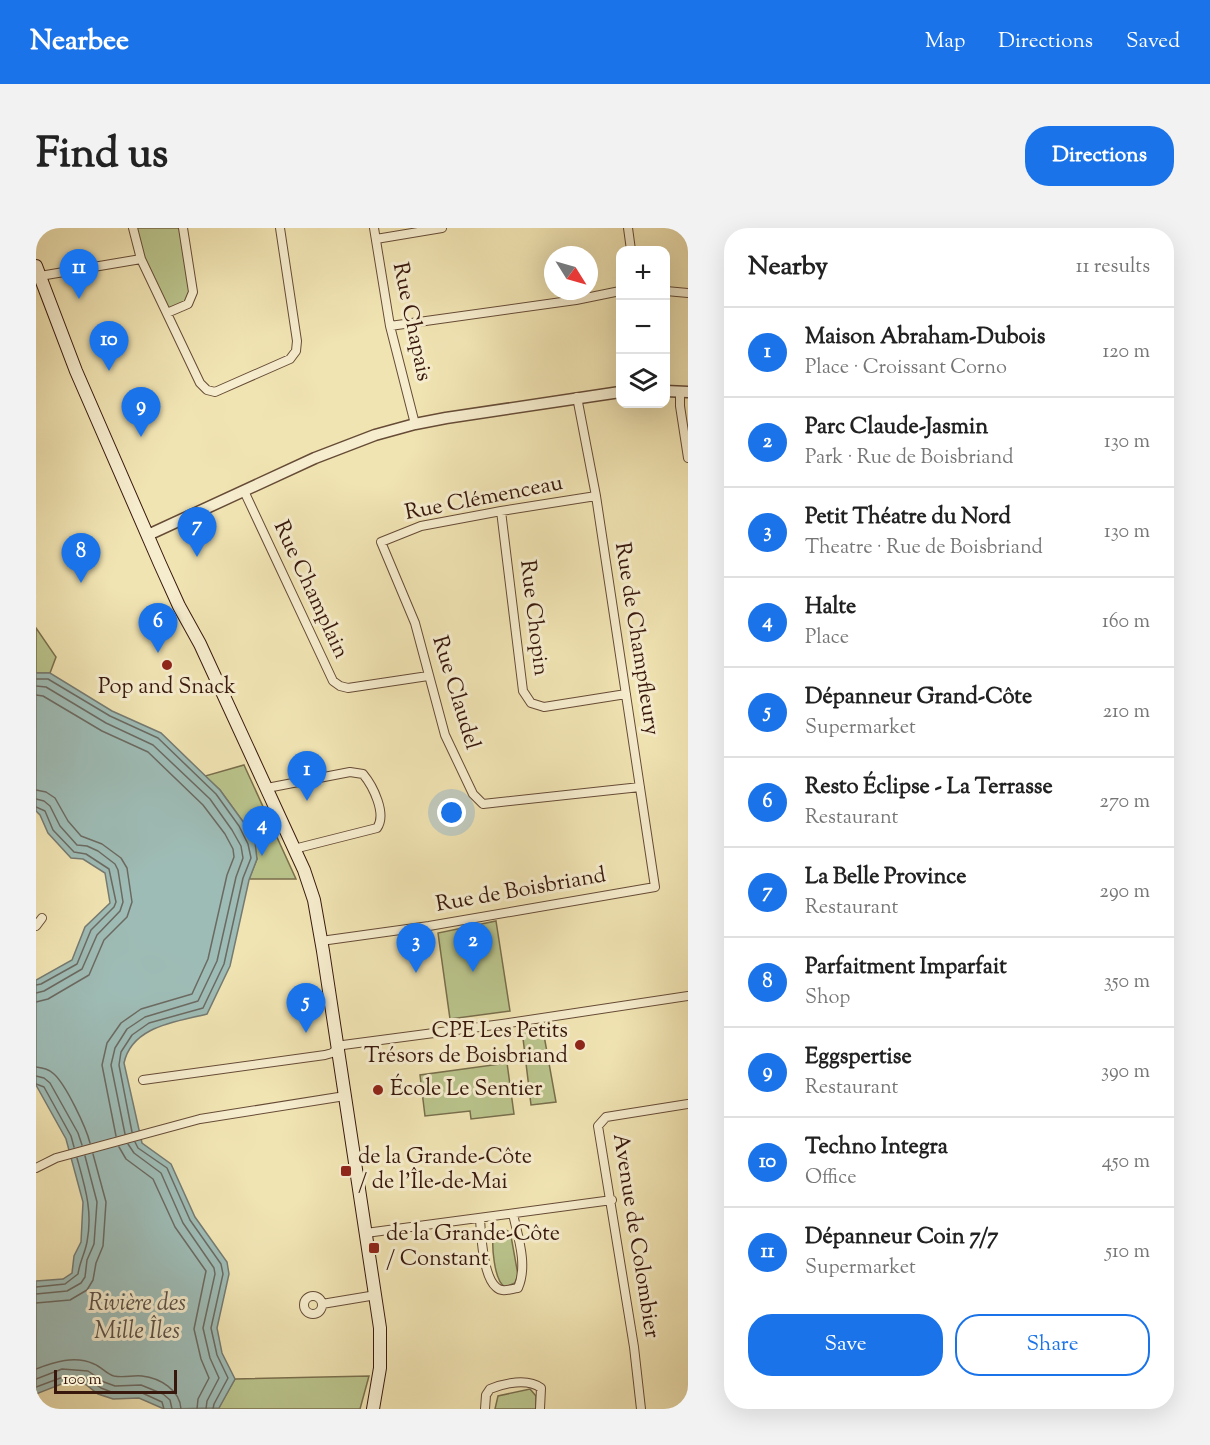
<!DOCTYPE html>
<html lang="en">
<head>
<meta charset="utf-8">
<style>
	body { margin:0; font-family:"Sorts Mill Goudy",serif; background:#f2f2f2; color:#222 }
	.controls { position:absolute; right:18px; top:18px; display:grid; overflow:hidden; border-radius:12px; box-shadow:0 6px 24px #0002 }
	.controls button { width:54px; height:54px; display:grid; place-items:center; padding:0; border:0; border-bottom:2px solid #e0e0e0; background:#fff; color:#222; font:30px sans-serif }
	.compass { position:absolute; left:508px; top:18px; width:54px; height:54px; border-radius:50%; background:#fff; box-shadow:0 6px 24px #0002; rotate:127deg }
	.scale { position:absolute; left:18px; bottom:15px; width:123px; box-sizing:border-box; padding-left:6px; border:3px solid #38180d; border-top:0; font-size:16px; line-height:21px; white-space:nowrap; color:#38180d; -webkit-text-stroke:4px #f6edce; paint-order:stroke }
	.you { position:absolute; left:416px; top:585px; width:21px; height:21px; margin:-15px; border:4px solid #fff; border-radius:50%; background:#1a73e8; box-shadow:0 0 0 9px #1a73e833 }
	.badge { display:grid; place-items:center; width:39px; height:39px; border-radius:50%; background:#1a73e8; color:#fff; font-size:20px; font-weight:700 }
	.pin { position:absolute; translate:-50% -50px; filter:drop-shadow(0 2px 3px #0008) }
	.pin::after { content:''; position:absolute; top:32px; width:21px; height:18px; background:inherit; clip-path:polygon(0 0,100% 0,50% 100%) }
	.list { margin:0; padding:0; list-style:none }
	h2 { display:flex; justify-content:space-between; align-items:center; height:78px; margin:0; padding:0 24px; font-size:26px }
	h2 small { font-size:20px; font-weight:400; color:#767676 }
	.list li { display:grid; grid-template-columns:39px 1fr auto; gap:18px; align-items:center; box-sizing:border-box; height:90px; padding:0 24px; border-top:2px solid #e0e0e0 }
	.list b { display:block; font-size:22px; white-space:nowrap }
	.list p { margin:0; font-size:20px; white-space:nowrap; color:#767676 }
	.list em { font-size:20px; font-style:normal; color:#767676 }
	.actions { display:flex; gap:12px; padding:18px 24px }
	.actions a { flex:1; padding:14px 0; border:2px solid #1a73e8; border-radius:24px; text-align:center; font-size:21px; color:#1a73e8 }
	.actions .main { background:#1a73e8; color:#fff }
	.icon { flex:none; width:33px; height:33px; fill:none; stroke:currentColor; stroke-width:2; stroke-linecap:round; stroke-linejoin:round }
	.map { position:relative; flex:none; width:652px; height:1181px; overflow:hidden; border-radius:24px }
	header { display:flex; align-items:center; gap:36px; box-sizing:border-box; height:84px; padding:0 30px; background:#1a73e8; color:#fff }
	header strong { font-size:28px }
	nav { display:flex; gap:33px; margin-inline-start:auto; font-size:21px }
	.intro { display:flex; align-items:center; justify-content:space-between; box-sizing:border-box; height:144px; padding:0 36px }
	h1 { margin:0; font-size:42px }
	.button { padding:15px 27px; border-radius:24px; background:#1a73e8; color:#fff; font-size:21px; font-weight:700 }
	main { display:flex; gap:36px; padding:0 36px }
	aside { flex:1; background:#fff; border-radius:24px; box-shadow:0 6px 24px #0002 }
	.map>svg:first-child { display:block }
	.green { fill:#bac48c; stroke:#796e4c; stroke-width:1.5 }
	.water { fill:#9ebcb6; stroke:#757a72; stroke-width:1.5 }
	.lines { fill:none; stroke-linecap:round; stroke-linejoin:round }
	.shore { stroke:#6b6a62; stroke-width:1.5 }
	.minor-casing { stroke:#664b36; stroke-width:10 }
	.tertiary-casing { stroke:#664b36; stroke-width:13 }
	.secondary-casing { stroke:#38180d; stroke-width:14 }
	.minor { stroke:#f6edce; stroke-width:8 }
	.tertiary { stroke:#f6edce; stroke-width:10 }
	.secondary { stroke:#f6edce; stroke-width:12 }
	.poi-dot { fill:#8f2418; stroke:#f6edce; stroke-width:2 }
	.labels { text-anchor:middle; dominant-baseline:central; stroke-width:6; stroke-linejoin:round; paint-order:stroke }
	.street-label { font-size:22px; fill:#38180d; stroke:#f6edce }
	.poi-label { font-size:22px; fill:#38180d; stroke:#f6edce; text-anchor:start }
	.water-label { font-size:24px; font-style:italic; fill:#5c5148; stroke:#f6edce }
</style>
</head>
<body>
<header>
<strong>Nearbee</strong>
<nav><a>Map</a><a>Directions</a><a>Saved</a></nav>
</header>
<div class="intro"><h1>Find us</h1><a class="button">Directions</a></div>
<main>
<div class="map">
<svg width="652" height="1181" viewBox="0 0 652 1181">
	<rect width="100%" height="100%" fill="#f1e4b3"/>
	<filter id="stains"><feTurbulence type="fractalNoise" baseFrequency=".00333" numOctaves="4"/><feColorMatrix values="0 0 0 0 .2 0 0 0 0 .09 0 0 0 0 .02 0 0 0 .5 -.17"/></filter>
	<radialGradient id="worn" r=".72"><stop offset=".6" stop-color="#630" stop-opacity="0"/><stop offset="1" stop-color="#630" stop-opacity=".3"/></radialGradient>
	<path class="green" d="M97,0H147L157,64L152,76L131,85L105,31Z
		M0,400L20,429L14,445H0Z
		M208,537L260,651H213L221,631L208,595L184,562L169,548Z
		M460,693L474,783L414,791L402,705Z
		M509,801L507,802L520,874L495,877L486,802Z
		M471,835L478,886L435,891L434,883L389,888L384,847Z
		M465,1000L472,1003L475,1008L482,1047L479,1055L469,1059C458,1053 455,1016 458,1004Z
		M333,1148L324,1181H176L178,1179H183L199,1151Z
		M494,1161L500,1168V1181H459L462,1168Z"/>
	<path class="water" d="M0,445H14L76,483L125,505L184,562L208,595L219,614L221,631L213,652L194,738L171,786C140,794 96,798 88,835L106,915L135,936L159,989L191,1034L193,1046L181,1100L186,1125L199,1151L183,1180L128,1181L103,1170L77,1171L62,1166L49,1156L28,1155L0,1166V1053L27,1051L36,1045L38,1028L45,1014L47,974L30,911L0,857V752L36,732L49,699L74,675L69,645L47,631L35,630L12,605L4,587L0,583Z"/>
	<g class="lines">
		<path class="shore" d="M0,451H12L74,488L122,510L180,566L203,598L212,616L215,630L207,650L188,736L167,780L113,795L96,807L85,824L83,837L96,904
			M0,458L10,459L70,495L117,517L174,571L196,602L205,618L207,630L200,649L181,733L162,773L109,789L91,801L79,820L75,837L89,906
			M0,467L7,468L66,503L112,524L167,577L189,606L197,621L198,629L191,647L172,731L156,766L105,781L85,795L71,815L66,837L80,908
			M0,562L10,564L19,570L32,593L45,608L66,616L85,630L91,640L96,674L91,689L68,712L53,747L12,771L0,774
			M0,571L8,573L14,578L24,598L41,617L51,618L62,623L79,636L82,642L87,674L84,683L61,707L46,741L8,763L0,765
			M0,579L9,583L17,602L38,624L50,626L73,641L80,674L78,679L55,702L41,736L5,756L0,757
			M0,839C7,840 13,841 18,846C30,857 50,899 54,915
			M0,848L8,850L14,855L42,905L46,917
			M0,856L8,859L35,908L38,919
			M99,914L102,920L131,940L154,992L185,1036L187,1046L175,1100L181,1127L192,1150L178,1176L177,1181
			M92,916L98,925L125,945L147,995L178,1040L179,1046L167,1100L174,1130L183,1150L171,1173L170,1181
			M83,919L90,931L117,951L139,999L170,1043L158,1101L165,1131L173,1150L162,1171L161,1181
			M0,1059L29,1056L42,1046C44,1033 49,1025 51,1014C57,983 49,959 41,930
			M0,1066L31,1063L45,1055L49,1049L51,1032L58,1016L61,974L49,928
			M0,1075L34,1072L51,1062L57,1052L60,1035L67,1018L70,974L57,926
			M0,1141C18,1134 39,1127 58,1136C66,1139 70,1146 78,1148C87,1150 97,1147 106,1148C124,1150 144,1162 145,1181
			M0,1151L26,1141L52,1143L68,1154L79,1158L105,1157L127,1166L134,1172L136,1181
			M0,1159L27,1149L50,1150L65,1160L78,1165L104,1164L126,1174L128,1181"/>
		<defs>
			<path id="minor" d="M97,0L105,31L164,155L171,162L179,164L254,131L260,123L261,113L244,0
				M338,0L354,98L379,196
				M592,0L595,22
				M340,11L406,0
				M4,48L105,31
				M630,63L652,65
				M131,85L152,76L157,64L147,0
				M354,98L540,72L584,63
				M644,163V178L652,230
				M208,263L297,453L304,458L312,460L392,448
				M560,268L465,283L385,298L345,314L379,395L409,507L437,566L447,576L604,559
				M465,283L487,463L495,475L508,479L590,466
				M231,560L314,544L327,546C337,558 351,586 341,600L258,621
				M0,698L6,690
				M285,713L393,698L619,659L560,268L541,169
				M107,852L289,827L296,825L307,817L466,796L652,768
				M0,940L20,930L164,891L309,868
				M444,991C445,1007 447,1048 460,1059C466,1065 474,1061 482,1060C492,1037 482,1009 477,986
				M330,1005L576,972
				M268 1077a9 9 0 1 1 18 0a9 9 0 1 1-18 0Z
				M286,1076L340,1067
				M449,1181L450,1167L454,1161C468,1155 492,1150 505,1160L504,1181
				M605,1181L598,1119L562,898L570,889L652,876"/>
			<path id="tertiary" d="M630,163L652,164
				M112,307L279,230L339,207L379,196L410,190L584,164"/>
			<path id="secondary" d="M0,38L40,143L124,336L143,378L164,416L268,642L278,672L287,723L344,1100V1140L337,1181"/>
		</defs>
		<use href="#minor" class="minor-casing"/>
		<use href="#tertiary" class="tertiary-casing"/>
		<use href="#secondary" class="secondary-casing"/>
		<use href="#minor" class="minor"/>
		<use href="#tertiary" class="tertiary"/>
		<use href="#secondary" class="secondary"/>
	</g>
	<g class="poi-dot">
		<circle cx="131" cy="437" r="6"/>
		<circle cx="544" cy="817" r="6"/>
		<circle cx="342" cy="862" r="6"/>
		<rect x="304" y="937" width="12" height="12" rx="3"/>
		<rect x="332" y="1014" width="12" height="12" rx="3"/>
	</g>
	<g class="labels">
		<g class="street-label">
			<text transform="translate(375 94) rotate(78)">Rue Chapais</text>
			<text transform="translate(448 271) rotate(-11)">Rue Clémenceau</text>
			<text transform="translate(274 362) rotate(65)">Rue Champlain</text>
			<text transform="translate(497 390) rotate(83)">Rue Chopin</text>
			<text transform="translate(600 411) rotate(81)">Rue de Champfleury</text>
			<text transform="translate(419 465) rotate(73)">Rue Claudel</text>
			<text transform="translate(485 663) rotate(-10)">Rue de Boisbriand</text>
			<text transform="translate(599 1008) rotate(81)">Avenue de Colombier</text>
		</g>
		<g class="poi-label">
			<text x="131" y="460" text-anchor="middle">Pop and Snack</text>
			<text x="532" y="804" text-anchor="end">CPE Les Petits<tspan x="532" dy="25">Trésors de Boisbriand</tspan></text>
			<text x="354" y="862">École Le Sentier</text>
			<text x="322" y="930">de la Grande-Côte<tspan x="322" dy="25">/ de l'Île-de-Mai</tspan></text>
			<text x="350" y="1007">de la Grande-Côte<tspan x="350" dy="25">/ Constant</tspan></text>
		</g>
		<g class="water-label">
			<text x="101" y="1076">Rivière des<tspan x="101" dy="28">Mille Îles</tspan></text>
		</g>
	</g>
	<rect width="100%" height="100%" filter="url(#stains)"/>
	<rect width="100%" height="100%" fill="url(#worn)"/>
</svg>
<div class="controls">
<button>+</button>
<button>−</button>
<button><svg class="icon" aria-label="layers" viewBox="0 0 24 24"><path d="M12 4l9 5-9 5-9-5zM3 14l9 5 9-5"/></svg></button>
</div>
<svg class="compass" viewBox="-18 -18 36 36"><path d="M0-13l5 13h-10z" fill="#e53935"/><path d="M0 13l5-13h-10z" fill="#767676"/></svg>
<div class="scale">100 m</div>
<div class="you"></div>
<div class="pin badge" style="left:271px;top:573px">1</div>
<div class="pin badge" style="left:437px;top:744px">2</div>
<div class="pin badge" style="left:380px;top:745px">3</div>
<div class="pin badge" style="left:226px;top:628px">4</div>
<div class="pin badge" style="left:270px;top:805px">5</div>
<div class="pin badge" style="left:122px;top:425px">6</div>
<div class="pin badge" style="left:161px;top:329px">7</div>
<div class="pin badge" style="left:45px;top:355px">8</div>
<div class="pin badge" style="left:105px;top:209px">9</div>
<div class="pin badge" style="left:73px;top:143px">10</div>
<div class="pin badge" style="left:43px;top:71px">11</div>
</div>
<aside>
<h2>Nearby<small>11 results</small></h2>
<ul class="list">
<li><span class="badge">1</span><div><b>Maison Abraham-Dubois</b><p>Place · Croissant Corno</p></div><em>120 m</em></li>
<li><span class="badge">2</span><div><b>Parc Claude-Jasmin</b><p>Park · Rue de Boisbriand</p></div><em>130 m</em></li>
<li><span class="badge">3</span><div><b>Petit Théatre du Nord</b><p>Theatre · Rue de Boisbriand</p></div><em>130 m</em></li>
<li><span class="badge">4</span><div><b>Halte</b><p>Place</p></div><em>160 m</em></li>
<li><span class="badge">5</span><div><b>Dépanneur Grand-Côte</b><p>Supermarket</p></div><em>210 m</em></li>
<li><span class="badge">6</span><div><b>Resto Éclipse - La Terrasse</b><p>Restaurant</p></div><em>270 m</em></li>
<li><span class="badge">7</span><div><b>La Belle Province</b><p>Restaurant</p></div><em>290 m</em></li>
<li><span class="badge">8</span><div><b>Parfaitment Imparfait</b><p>Shop</p></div><em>350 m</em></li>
<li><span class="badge">9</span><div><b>Eggspertise</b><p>Restaurant</p></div><em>390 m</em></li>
<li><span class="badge">10</span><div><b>Techno Integra</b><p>Office</p></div><em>450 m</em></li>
<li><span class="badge">11</span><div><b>Dépanneur Coin 7/7</b><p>Supermarket</p></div><em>510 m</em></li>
</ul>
<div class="actions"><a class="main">Save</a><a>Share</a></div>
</aside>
</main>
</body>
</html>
